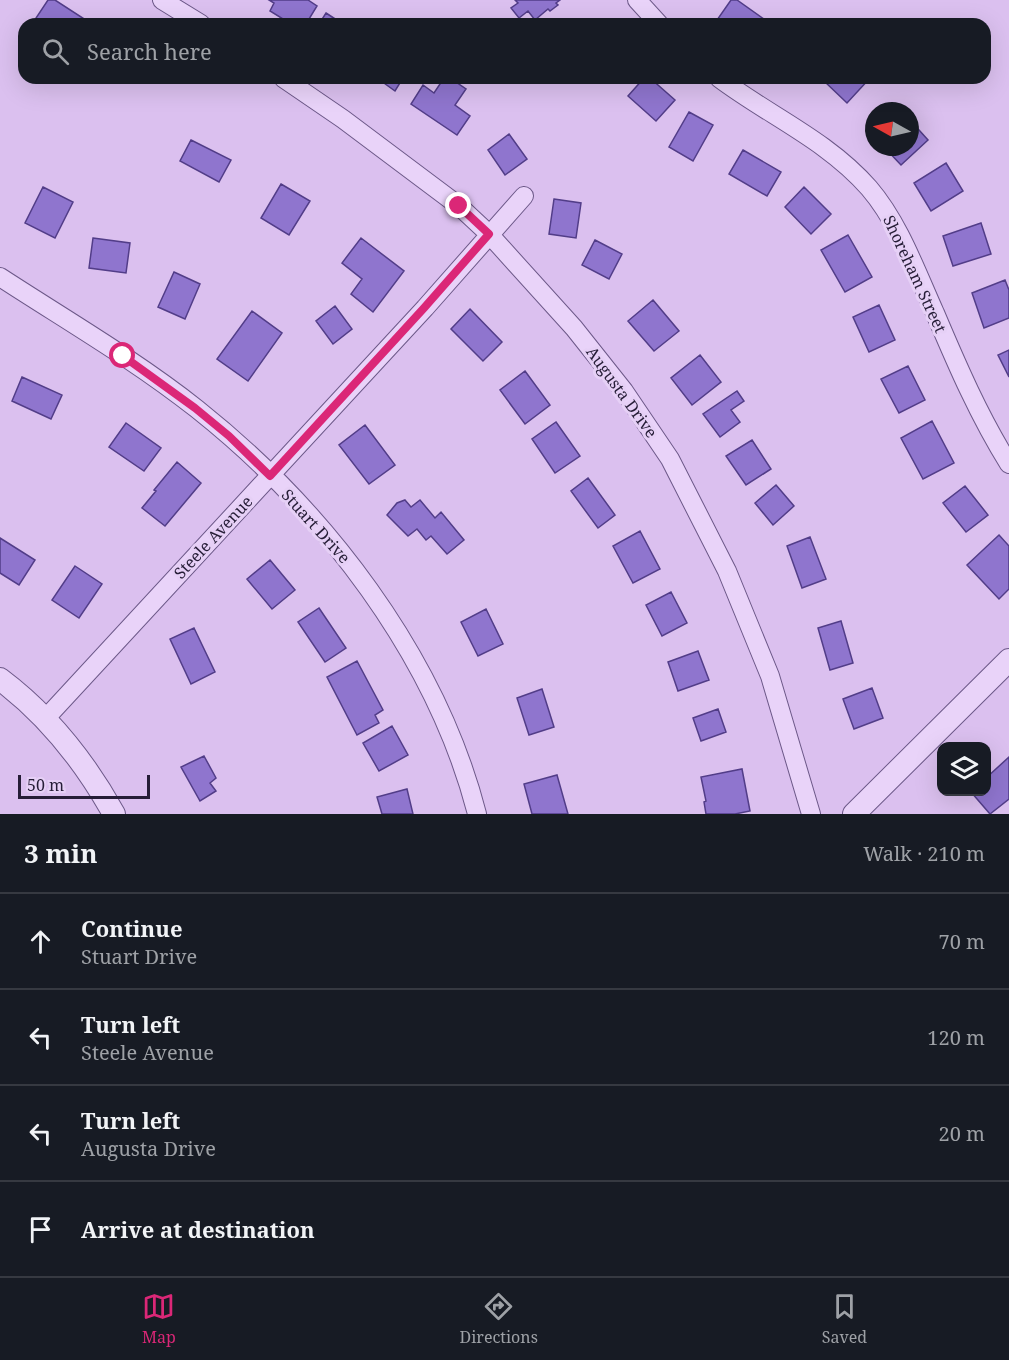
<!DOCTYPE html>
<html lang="en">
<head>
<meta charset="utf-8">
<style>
	body { margin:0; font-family:"Noto Serif",serif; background:#20242c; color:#f1f3f6 }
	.controls { position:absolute; right:18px; bottom:18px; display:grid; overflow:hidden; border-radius:12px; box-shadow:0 6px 24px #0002 }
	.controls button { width:54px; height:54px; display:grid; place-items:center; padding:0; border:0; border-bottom:2px solid #363941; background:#171b24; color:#f1f3f6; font:30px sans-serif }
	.compass { position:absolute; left:865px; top:102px; width:54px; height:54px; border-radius:50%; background:#171b24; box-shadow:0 6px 24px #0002; rotate:278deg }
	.scale { position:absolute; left:18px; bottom:15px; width:132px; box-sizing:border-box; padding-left:6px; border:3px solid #261d37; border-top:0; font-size:16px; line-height:21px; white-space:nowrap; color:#261d37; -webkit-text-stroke:4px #e6d0f6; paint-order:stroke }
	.stop { position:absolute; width:18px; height:18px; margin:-14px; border:4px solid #db2777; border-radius:50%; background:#fff }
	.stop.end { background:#db2777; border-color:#fff; box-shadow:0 2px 6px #0008 }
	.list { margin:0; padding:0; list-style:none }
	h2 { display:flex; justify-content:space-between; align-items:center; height:78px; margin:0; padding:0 24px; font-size:26px }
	h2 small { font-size:20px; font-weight:400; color:#9ea1a6 }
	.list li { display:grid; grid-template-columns:39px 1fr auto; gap:18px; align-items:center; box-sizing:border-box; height:96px; padding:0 24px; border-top:2px solid #363941 }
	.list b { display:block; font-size:22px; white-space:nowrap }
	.list p { margin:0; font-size:20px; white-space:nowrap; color:#9ea1a6 }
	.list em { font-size:20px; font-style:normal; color:#9ea1a6 }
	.icon { flex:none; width:33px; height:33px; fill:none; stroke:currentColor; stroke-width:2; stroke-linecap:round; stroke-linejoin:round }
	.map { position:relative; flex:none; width:1009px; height:814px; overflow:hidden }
	.search { position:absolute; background:#171b24; box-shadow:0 6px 24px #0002; left:18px; right:18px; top:18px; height:66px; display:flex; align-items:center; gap:15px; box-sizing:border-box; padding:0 21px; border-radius:18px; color:#9ea1a6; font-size:22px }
	.sheet { height:462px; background:#171b24 }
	nav { display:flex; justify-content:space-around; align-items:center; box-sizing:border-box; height:84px; border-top:2px solid #363941; background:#171b24; font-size:16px; color:#9ea1a6 }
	nav a { display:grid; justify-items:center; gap:3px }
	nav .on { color:#db2777 }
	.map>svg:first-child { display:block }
	.building { fill:#8f75ce; stroke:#523d88; stroke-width:1.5 }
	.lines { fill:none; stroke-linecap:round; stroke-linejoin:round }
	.minor-casing { stroke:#6c5888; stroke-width:20 }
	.tertiary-casing { stroke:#6c5888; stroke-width:24 }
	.minor { stroke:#e9d3f9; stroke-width:18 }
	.tertiary { stroke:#e9d3f9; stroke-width:22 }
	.route { stroke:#db2777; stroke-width:8 }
	.labels { text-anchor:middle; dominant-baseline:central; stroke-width:6; stroke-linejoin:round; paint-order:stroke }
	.street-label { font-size:16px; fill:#261d37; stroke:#e6d0f6 }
</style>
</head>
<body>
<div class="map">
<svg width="1009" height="814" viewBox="0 0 1009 814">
	<rect width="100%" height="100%" fill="#dbc0ef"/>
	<path class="building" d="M48,0H55L92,24H44L36,18Z
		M269,0H308L317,6L306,24H291L270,11L274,3Z
		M515,0H560L556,3L558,5L550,11L548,9L535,20L528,11L519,18L511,8L518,3Z
		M731,0H737L768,22L723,24L717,20Z
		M326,13L343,24H319Z
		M377,78H403L395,91Z
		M444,78H450L466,89L455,105L470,116L457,135L411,104L423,85L434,93Z
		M644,78H650L675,100L656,121L628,96Z
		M828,78H870L847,103L825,82Z
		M689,112L713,125L693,161L669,147Z
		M910,120L928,140L901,165L884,147H910Z
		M509,134L527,159L505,175L488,150Z
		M191,140L231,160L219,182L180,161Z
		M743,150L781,172L767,196L729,174Z
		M946,163L963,191L931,211L914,183Z
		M281,184L310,201L289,235L261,218Z
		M43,187L73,202L55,238L25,223Z
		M804,187L831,214L811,234L785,207Z
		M554,199L581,203L576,238L549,234Z
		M981,223L991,254L953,266L943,236Z
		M848,235L872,277L845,292L821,250Z
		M93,238L130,243L126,273L89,268Z
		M361,238L404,271L373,312L351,294L362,279L342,263Z
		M595,240L622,254L609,279L582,265Z
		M174,272L200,284L185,319L158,307Z
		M1005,280L1009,290V318L984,328L972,293Z
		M653,300L679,331L654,351L628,321Z
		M879,305L895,340L869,352L853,317Z
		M335,306L352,329L333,344L316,321Z
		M470,309L502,342L483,361L451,329Z
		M252,311L282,333L248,381L217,359Z
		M1009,350V377L998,355Z
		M700,355L721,382L692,405L671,378Z
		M908,366L925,400L899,413L881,379Z
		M525,371L550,405L525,424L500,390Z
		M22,377L62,395L51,419L12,401Z
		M737,391L744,401L731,410L740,422L720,437L703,414Z
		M932,421L954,463L923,479L901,438Z
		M556,422L580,456L555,473L532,439Z
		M126,423L161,448L144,471L109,447Z
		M365,425L395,465L369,484L339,445Z
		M752,440L771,469L746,485L726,456Z
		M177,462L201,483L165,526L142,508L156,491L154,490Z
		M588,478L615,515L598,528L571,491Z
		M776,485L794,506L773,525L755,503Z
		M965,486L988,515L966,532L943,503Z
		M405,500L411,507L420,500L435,518L441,512L464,540L447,554L431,536L426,540L417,529L408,536L387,515L397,503Z
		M640,531L660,569L633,583L613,546Z
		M999,535L1009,546V589L999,599L967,565Z
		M810,537L826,579L802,588L787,546Z
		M0,538L35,560L19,585L0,573Z
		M270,560L295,590L272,609L247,579Z
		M75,566L102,584L79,618L52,600Z
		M671,592L687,623L662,636L646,605Z
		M319,608L346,648L325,662L298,622Z
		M486,609L503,644L478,656L461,622Z
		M841,621L853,663L830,670L818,628Z
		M194,628L215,672L191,684L170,639Z
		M698,651L709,680L678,691L668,662Z
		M357,661L383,710L375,715L379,723L357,735L327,677Z
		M872,688L883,718L854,729L843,699Z
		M542,689L554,727L529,735L517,698Z
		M718,709L726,732L701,741L693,718Z
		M392,726L408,755L379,771L363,743Z
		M204,756L216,778L210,783L216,791L200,801L181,767Z
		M1009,757V799L990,814L971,792H986V778Z
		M742,769L750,811L735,814H706L704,802L706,801L701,777Z
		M557,775L568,814H532L524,784Z
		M407,789L413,814H382L377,797Z"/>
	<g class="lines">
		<defs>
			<path id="minor" d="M162,0L201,24
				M637,0L659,24
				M283,78L343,119L459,206L489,234L574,328L624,391L670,459L727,571L770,676L811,814
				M719,78C768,115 827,140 869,188C899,223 916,271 935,313C957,365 979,416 1009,464
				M0,277C66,320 135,360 197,409C324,510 436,655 477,814
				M46,718L425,308L524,196"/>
			<path id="tertiary" d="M0,679C48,715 85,762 114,814
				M854,814L1009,660"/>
		</defs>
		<use href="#minor" class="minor-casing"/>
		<use href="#tertiary" class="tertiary-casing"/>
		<use href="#minor" class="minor"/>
		<use href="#tertiary" class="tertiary"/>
	</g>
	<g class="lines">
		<path class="route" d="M123,356L195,408L229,436L270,476L424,308L489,234L459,206"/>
	</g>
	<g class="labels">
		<g class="street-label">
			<text transform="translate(915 274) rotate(65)">Shoreham Street</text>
			<text transform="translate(622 392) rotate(54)">Augusta Drive</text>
			<text transform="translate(316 526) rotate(48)">Stuart Drive</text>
			<text transform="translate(213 537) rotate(-47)">Steele Avenue</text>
		</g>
	</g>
</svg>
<div class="controls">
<button><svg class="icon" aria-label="layers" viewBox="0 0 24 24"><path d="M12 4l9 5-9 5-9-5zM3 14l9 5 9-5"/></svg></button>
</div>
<svg class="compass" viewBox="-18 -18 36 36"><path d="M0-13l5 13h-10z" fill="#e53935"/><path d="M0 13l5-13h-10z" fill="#9ea1a6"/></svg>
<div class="scale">50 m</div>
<div class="stop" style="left:123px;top:356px"></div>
<div class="stop end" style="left:459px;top:206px"></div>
<div class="search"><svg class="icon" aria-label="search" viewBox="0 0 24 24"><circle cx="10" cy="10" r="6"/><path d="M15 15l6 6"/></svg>Search here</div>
</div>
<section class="sheet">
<h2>3 min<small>Walk · 210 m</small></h2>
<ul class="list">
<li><svg class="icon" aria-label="ahead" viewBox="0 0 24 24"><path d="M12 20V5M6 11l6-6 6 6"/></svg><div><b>Continue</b><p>Stuart Drive</p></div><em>70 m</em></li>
<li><svg class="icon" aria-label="left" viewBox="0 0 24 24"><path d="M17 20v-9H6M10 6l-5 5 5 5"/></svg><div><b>Turn left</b><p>Steele Avenue</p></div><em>120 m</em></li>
<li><svg class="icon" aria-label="left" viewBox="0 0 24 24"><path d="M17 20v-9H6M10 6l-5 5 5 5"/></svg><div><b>Turn left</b><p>Augusta Drive</p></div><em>20 m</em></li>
<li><svg class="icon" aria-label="arrive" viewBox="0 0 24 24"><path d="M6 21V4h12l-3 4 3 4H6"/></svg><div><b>Arrive at destination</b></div></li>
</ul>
</section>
<nav>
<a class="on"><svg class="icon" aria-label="map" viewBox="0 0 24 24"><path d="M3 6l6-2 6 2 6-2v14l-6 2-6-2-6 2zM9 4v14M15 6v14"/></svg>Map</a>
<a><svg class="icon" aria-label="directions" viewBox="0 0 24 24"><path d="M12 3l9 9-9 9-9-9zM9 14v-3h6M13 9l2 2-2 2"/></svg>Directions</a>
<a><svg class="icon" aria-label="saved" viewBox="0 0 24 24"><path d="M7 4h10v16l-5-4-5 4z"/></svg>Saved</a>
</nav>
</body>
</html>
